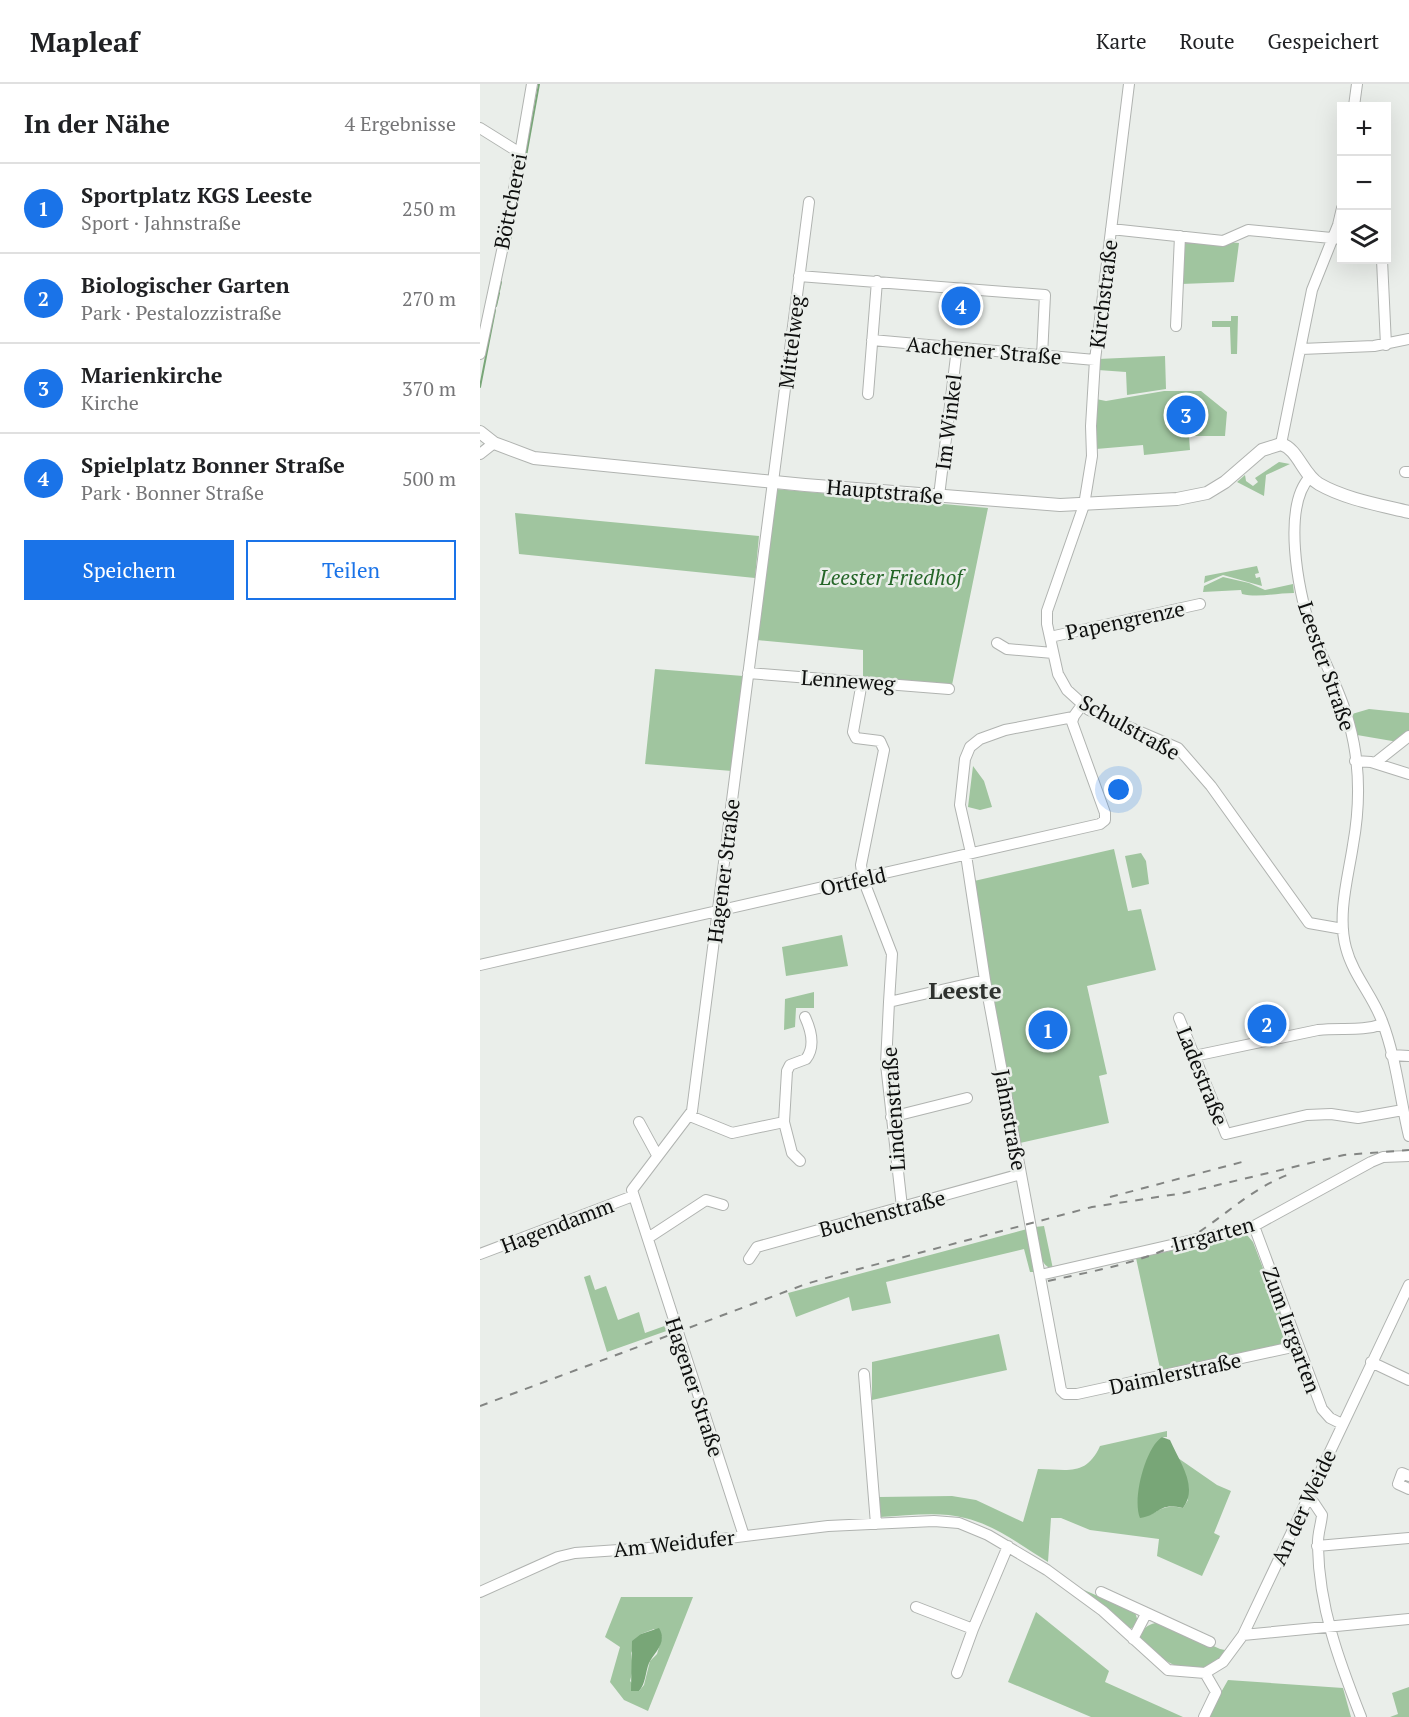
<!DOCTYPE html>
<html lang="de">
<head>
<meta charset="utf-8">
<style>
	body { margin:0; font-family:"PT Serif",serif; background:#f6f6f6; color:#202124 }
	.controls { position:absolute; right:18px; top:18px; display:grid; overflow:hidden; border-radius:0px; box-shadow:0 6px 24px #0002 }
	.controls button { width:54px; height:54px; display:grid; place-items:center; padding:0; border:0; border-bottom:2px solid #e0e0e0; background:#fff; color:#202124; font:30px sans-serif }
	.you { position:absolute; left:639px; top:706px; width:21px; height:21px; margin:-15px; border:4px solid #fff; border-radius:50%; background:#1a73e8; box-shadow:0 0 0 9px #1a73e833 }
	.badge { display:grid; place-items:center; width:39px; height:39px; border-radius:50%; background:#1a73e8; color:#fff; font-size:20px; font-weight:700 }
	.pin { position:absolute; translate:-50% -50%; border:3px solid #fff; box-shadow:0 2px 6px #0006 }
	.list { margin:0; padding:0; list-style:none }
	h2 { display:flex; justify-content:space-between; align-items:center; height:78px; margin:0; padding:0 24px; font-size:26px }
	h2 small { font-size:20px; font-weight:400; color:#757577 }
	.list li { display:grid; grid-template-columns:39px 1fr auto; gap:18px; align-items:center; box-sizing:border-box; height:90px; padding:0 24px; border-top:2px solid #e0e0e0 }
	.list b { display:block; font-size:22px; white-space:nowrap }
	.list p { margin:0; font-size:20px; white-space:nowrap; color:#757577 }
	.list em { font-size:20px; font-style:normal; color:#757577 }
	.actions { display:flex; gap:12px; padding:18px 24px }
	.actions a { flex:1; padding:14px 0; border:2px solid #1a73e8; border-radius:0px; text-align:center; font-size:21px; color:#1a73e8 }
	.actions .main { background:#1a73e8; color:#fff }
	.icon { flex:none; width:33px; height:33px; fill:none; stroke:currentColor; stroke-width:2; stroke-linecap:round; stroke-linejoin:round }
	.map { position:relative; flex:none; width:929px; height:1633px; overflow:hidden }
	header { display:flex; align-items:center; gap:36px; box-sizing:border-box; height:84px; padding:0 30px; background:#fff; border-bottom:2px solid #e0e0e0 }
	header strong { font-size:28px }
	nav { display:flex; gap:33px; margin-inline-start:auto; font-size:21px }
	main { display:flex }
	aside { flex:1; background:#fff }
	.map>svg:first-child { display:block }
	.green { fill:#a0c59f; fill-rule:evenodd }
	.water { fill:#78a677 }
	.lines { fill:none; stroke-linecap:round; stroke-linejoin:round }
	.stream { stroke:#78a677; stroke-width:2 }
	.minor-casing { stroke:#b0b3b0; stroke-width:12 }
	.major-casing { stroke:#b0b3b0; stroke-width:14 }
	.minor { stroke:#fff; stroke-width:10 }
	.major { stroke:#fff; stroke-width:12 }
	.rail { stroke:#838583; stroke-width:2; stroke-dasharray:8 8; stroke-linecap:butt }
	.labels { text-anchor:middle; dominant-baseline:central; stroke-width:5; stroke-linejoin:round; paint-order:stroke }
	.street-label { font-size:21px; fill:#0e0f0e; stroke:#eaeeea }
	.park-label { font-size:21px; font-style:italic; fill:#246527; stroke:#eaeeea }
	.quarter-label { font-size:24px; font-weight:bold; fill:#2f322f; stroke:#eaeeea }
</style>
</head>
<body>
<header>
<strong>Mapleaf</strong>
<nav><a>Karte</a><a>Route</a><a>Gespeichert</a></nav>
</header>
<main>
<aside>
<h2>In der Nähe<small>4 Ergebnisse</small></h2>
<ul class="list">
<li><span class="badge">1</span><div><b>Sportplatz KGS Leeste</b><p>Sport · Jahnstraße</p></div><em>250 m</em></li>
<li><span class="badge">2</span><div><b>Biologischer Garten</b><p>Park · Pestalozzistraße</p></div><em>270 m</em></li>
<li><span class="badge">3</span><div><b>Marienkirche</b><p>Kirche</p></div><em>370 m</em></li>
<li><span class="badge">4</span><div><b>Spielplatz Bonner Straße</b><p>Park · Bonner Straße</p></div><em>500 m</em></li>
</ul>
<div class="actions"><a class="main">Speichern</a><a>Teilen</a></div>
</aside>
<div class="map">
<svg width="929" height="1633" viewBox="0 0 929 1633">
	<rect width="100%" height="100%" fill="#eaeeea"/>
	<path class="green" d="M705,155L759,159L754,198L701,200Z
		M470,211L494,213L492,233L468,231Z
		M751,232H758L757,270H751L750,243H732V237H751Z
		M685,272L686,305L647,311L646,288L618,286V275Z
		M684,307H721L747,328L745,352H709L710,366L664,371L663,361L616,365V315L626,317Z
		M799,378L810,380L786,391L784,412L757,398L765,391L766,397L773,402L778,398L775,394Z
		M296,405L508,424L472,601L383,594V566L277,556Z
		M35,429L279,452L275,494L39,470Z
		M777,482L779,489L775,490L776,494L780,493L782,502L743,491L724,499L725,492Z
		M743,493L769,499L785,506L813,500L814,509C797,509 778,514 762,510L761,506L723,508L724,502Z
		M175,585L263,592L252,687L165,680Z
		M889,625L929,629V648L918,658L877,651L872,630Z
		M493,682L504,697L512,723L500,726L488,723Z
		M634,765L648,827L661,825L676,886L607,902L627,990L619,992L629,1039L540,1059L508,891L494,797Z
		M661,769L666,777L669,800L652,804L645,772Z
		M362,851L368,882L306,892L302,863Z
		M334,908V924H316L315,943L304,946L305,915Z
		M798,928L802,946L775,952L771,934Z
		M564,1142L573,1185C557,1181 557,1158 555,1143Z
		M547,1145L554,1188H550L544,1165L406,1198L411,1219L372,1227L369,1213L316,1233L308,1209Z
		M767,1151L773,1158L810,1255L807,1261L681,1289L656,1174Z
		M110,1191L115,1206L126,1202L138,1236L159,1228L165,1249L190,1240L192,1245L127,1268L104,1193Z
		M519,1250L527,1286L392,1316V1278Z
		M687,1347V1353H682L670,1431C683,1423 688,1421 703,1424L708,1416L698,1374L737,1401L751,1407L734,1449L740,1452L722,1492L677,1472L679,1455L610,1446L581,1434H571L568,1478C542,1462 515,1441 485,1434C458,1427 428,1432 400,1433L399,1413L472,1412L496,1416L543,1438L558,1385C587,1385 606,1393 620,1362Z
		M604,1506L655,1528L658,1538L652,1544H644L603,1509Z
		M141,1513H213L168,1627L144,1616L130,1598L140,1563L125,1553ZM174,1545L182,1553L177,1570L170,1577L164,1601L159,1607L150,1597L153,1585L151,1569L161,1550Z
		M556,1528L629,1587L625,1598L703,1633H611L528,1598Z
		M681,1538L740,1565L750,1567C744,1572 735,1582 728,1584C700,1592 680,1573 660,1557C662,1543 668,1540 681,1538Z
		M748,1596L863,1604L871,1633H727Z
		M929,1603V1633H910L918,1630L912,1609Z"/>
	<path class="water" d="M682,1353L690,1356C699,1377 719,1403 703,1424C677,1418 681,1431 660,1434C652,1416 665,1364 682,1353Z
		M179,1544C188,1559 174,1568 169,1579C165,1589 166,1599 159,1607H151L152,1557L161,1550Z"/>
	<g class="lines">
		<path class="stream" d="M44,83L59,0
			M35,130L42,92
			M28,165L33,144
			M19,207L21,198
			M16,222L19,209
			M0,303L15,226"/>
		<defs>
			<path id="minor" d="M649,0L615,276L611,342L612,372L604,421L567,527V540L578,590L587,606L609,626L698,664L731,702L829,839L863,845
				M874,22L877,0
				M0,44L40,69
				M631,145L743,157L768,146L862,155
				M902,176L906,261
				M319,192L565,211L562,272
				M696,242L700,152
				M392,256L615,276
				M821,265L894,262L929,255
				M0,270L29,134L52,0
				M388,310L397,197
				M801,360L832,206L858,141L862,124
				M0,370L14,359
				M925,388H929
				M830,393C802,422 818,507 830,542C842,575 860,605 869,639C880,678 880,722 873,761C868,794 857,831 866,864C873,891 893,912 902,937C916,973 920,1015 929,1052
				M459,412L477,264
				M570,553L720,520
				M517,559L527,565L573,569
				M268,589L469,605
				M382,598L373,648L376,654L400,657L404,666L381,781L383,795L412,870L409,918
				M875,677L891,678L929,690
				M895,679L929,652
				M491,769L480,721L485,675L490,663L500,655L525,646L593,633
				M486,771L505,896L581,1306L585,1310H597L817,1262
				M0,881L620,740L625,736V729L592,638L594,632L602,621
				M699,934L746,1050L827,1031L851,1030L878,1034L923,1026
				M911,971L929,972
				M714,972L838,946C861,943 881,948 903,940
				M210,1032L252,1049L304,1038L312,1069L320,1077
				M411,1033L487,1014
				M159,1038L177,1071
				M304,1038L307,987L310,981L326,975C336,962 331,946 325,933
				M422,1123L406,980L409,918L505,896
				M774,1142L842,1325L850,1334L862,1340
				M168,1154L226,1116L243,1121
				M0,1170L153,1112
				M269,1175L277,1163L541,1090
				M560,1191L774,1142L891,1078L903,1073L929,1072
				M891,1278L929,1296
				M384,1290L396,1440
				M929,1392L922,1389L918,1400L929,1405
				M827,1416L834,1419L842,1431C841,1442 837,1451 838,1463C839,1523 859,1577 881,1633
				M264,1452L152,1106L212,1027L329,118
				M837,1462L929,1454
				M0,1508L78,1473L95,1469L168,1464L348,1442L454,1437L479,1439L508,1451L567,1486L623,1527L688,1586L725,1589
				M621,1508L730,1558
				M436,1523L493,1545L528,1462
				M763,1551L929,1535
				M653,1555L666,1530
				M477,1589L493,1545
				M725,1589L743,1578L763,1551L929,1201
				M724,1633L736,1608L725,1589"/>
			<path id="major" d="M0,348L14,359L54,374L325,401L580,421L697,415L727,409L745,398L782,366L801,360C818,365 823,391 839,400C865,415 900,421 929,428"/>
		</defs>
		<use href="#minor" class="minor-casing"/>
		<use href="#major" class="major-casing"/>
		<use href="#minor" class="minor"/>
		<use href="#major" class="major"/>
		<path class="rail" d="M630,1113L762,1078
			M568,1197C618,1186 668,1178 713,1152C746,1131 772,1104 810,1090
			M0,1322L326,1200L360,1190L612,1123L704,1109L864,1071L929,1066"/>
	</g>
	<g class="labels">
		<g class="street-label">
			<text transform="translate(30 117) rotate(-79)">Böttcherei</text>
			<text transform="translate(623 210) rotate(-83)">Kirchstraße</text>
			<text transform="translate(311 258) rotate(-83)">Mittelweg</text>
			<text transform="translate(504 266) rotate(5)">Aachener Straße</text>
			<text transform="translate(468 338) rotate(-83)">Im Winkel</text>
			<text transform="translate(405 407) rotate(5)">Hauptstraße</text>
			<text transform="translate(645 536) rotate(-12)">Papengrenze</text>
			<text transform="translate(847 582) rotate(71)">Leester Straße</text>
			<text transform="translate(368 596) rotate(4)">Lenneweg</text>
			<text transform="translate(650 643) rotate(29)">Schulstraße</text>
			<text transform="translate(243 787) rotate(-83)">Hagener Straße</text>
			<text transform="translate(373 797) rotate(-13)">Ortfeld</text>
			<text transform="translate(723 992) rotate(68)">Ladestraße</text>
			<text transform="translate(413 1025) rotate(-94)">Lindenstraße</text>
			<text transform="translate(531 1036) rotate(80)">Jahnstraße</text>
			<text transform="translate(402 1129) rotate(-15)">Buchenstraße</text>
			<text transform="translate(77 1141) rotate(-21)">Hagendamm</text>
			<text transform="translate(733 1150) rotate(-15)">Irrgarten</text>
			<text transform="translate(812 1246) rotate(70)">Zum Irrgarten</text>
			<text transform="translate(695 1289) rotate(-12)">Daimlerstraße</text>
			<text transform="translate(215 1303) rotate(72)">Hagener Straße</text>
			<text transform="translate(823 1423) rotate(-65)">An der Weide</text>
			<text transform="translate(194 1459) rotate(-6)">Am Weidufer</text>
		</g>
		<g class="park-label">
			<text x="411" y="493">Leester Friedhof</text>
		</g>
		<g class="quarter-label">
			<text x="485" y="906">Leeste</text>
		</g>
	</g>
</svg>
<div class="controls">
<button>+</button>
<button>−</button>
<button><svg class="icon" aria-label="layers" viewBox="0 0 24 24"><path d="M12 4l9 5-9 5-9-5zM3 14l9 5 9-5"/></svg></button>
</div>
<div class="you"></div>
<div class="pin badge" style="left:568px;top:946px">1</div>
<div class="pin badge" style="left:787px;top:940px">2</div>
<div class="pin badge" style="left:706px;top:331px">3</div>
<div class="pin badge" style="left:481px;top:222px">4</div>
</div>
</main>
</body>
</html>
